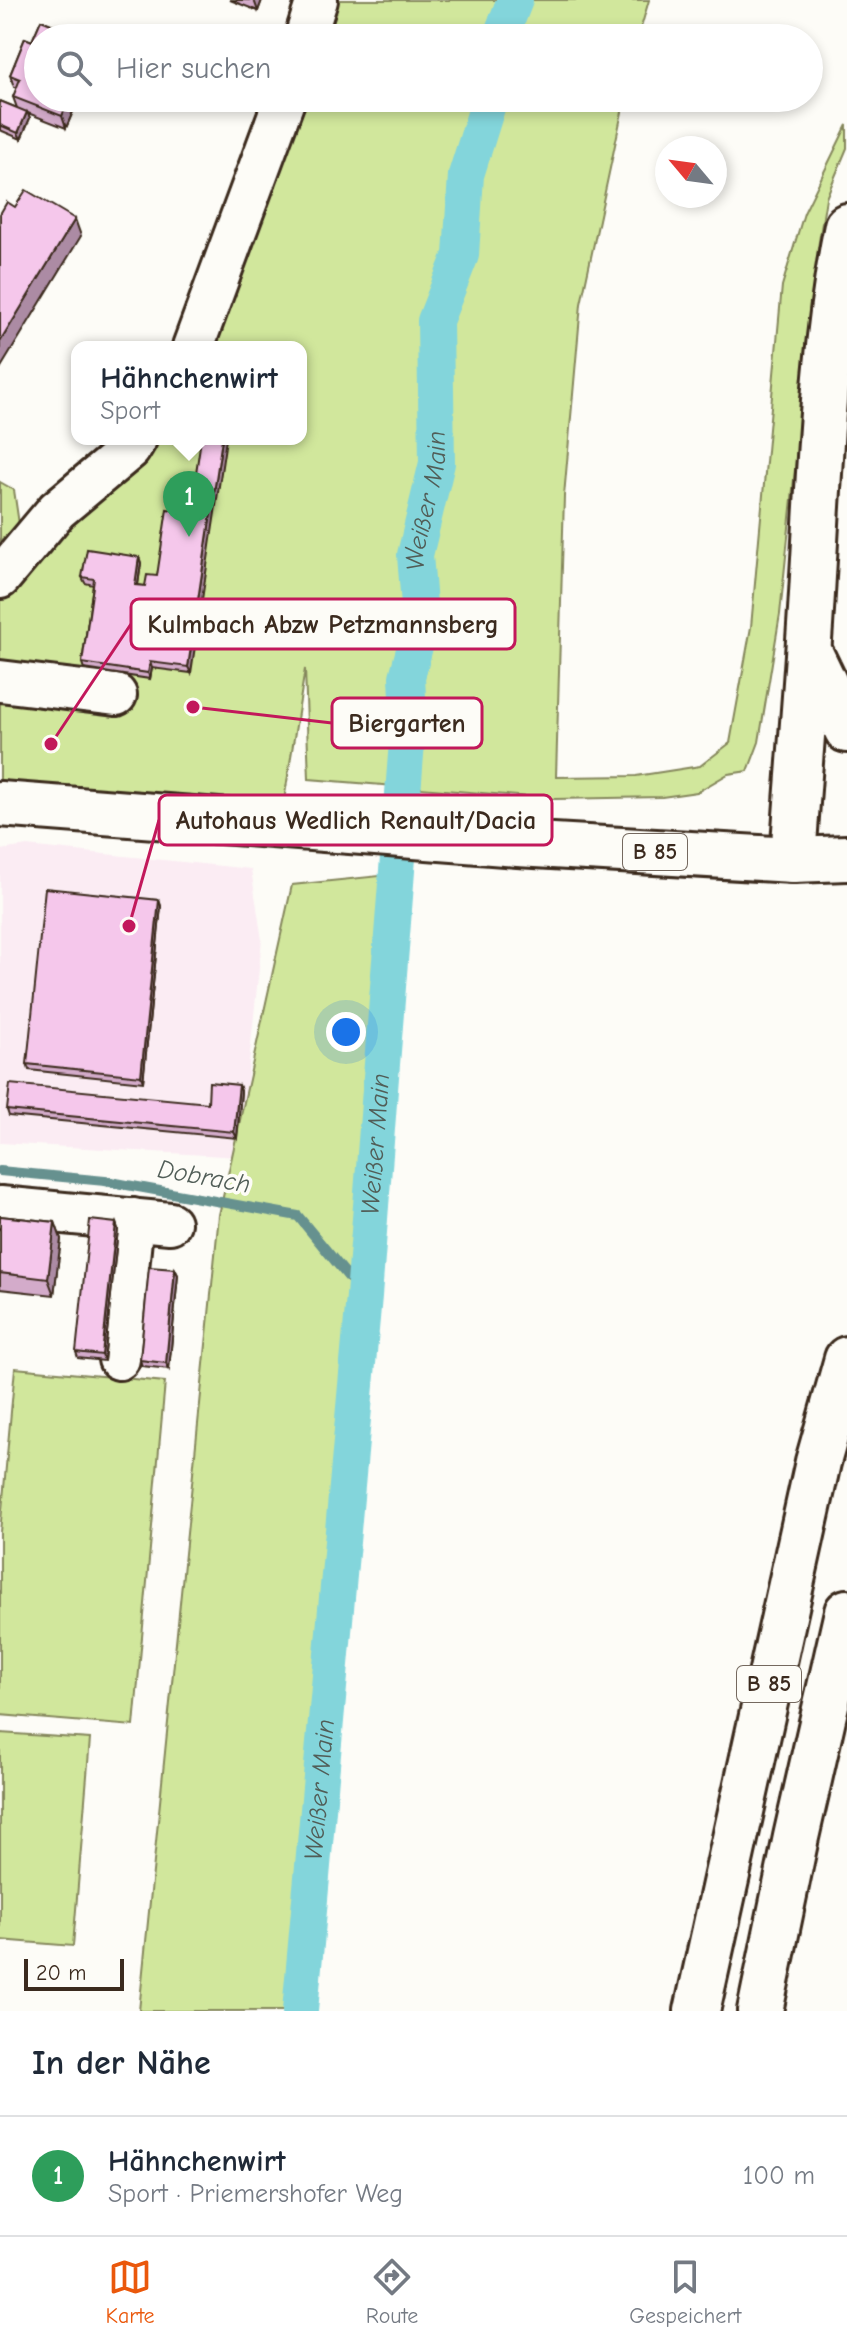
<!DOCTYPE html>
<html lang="de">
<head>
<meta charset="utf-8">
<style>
	body { margin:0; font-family:"Comic Neue",sans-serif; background:#f2f2f3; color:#1f2937 }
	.compass { position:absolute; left:655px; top:136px; width:72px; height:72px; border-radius:50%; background:#fff; box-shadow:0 4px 12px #0003; rotate:299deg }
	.scale { position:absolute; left:24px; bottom:20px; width:100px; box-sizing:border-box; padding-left:8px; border:4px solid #3b2a1e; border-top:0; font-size:22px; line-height:28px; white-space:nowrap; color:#3b2a1e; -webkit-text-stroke:6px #fdfcf7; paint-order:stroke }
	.you { position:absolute; left:346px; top:1032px; width:28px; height:28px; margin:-20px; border:6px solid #fff; border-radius:50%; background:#1a73e8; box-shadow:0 0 0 12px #1a73e833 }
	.badge { display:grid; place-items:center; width:52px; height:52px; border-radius:50%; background:#ea580c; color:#fff; font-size:26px; font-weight:700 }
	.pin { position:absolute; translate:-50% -66px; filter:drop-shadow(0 2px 4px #0008) }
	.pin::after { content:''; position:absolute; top:42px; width:28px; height:24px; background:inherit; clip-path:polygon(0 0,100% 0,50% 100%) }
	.popup { position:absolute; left:71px; top:341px; width:236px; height:104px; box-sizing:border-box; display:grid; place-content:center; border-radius:16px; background:#fff; filter:drop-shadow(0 2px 6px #0005); font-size:26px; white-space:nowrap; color:#747a83 }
	.popup b { font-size:30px; color:#1f2937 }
	.popup::after { content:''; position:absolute; left:50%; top:100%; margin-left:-16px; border:16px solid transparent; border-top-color:#fff }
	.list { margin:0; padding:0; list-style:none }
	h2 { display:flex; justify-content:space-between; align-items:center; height:104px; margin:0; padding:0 32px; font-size:34px }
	h2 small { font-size:26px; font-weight:400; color:#747a83 }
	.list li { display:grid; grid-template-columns:52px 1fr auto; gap:24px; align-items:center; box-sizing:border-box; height:120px; padding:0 32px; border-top:2px solid #e0e1e3 }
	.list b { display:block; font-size:30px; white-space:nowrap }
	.list p { margin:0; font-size:26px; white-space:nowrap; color:#747a83 }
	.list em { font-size:26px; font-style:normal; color:#747a83 }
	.icon { flex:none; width:44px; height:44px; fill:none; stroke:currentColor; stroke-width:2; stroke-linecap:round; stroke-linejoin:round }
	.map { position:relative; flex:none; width:847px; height:2011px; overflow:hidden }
	.search { position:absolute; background:#fff; box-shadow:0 4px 12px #0003; left:24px; right:24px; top:24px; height:88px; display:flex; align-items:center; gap:20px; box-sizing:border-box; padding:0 28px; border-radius:44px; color:#747a83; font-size:30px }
	.sheet { height:224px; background:#fff }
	nav { display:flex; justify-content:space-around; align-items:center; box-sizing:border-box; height:112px; border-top:2px solid #e0e1e3; background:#fff; font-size:22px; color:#747a83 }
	nav a { display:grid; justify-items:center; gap:4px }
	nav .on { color:#ea580c }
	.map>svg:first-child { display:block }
	.built { fill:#fbecf3 }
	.green { fill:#d1e79c; stroke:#86885d; stroke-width:2 }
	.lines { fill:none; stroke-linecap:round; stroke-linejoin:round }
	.stream { stroke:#66918f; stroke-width:10 }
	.canal { stroke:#83d5db; stroke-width:36 }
	.minor-casing { stroke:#3b2a1e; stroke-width:46 }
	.major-casing { stroke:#3b2a1e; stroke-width:50 }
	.highway-casing { stroke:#3b2a1e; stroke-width:50 }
	.minor { stroke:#fdfcf7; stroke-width:40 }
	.major { stroke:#fdfcf7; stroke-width:44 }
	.highway { stroke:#fdfcf7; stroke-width:44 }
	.wall { fill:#d3abca; stroke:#3b2a1e; stroke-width:2 }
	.shaded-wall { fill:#ac8ba4; stroke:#3b2a1e; stroke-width:2 }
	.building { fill:#f5c7eb; stroke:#3b2a1e; stroke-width:2 }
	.labels { text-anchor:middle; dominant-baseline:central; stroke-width:7; stroke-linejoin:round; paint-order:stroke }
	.shield { fill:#fdfcf7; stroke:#75695f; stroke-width:2 }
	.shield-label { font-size:22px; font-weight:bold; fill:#3b2a1e }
	.water-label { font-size:26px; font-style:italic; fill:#515d57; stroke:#fdfcf7 }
	.leader { fill:none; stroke:#c2185b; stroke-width:3 }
	.callout-dot { fill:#c2185b; stroke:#fdfcf7; stroke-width:3 }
	.callout { fill:#fdfcf7; stroke:#c2185b; stroke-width:3 }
	.callout-label { font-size:26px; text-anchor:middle; font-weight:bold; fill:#3b2a1e }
</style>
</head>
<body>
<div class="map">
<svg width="847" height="2011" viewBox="0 0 847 2011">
	<rect width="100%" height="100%" fill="#fdfcf7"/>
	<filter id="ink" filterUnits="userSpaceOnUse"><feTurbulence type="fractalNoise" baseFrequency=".0125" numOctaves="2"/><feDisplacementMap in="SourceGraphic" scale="16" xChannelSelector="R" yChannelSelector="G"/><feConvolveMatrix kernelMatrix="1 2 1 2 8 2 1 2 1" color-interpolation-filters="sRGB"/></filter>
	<g filter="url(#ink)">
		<path class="built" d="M27,846L251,869L262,940L239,1157L0,1143V850Z"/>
		<path class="green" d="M329,0H649L638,38H314Z
			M291,98H625L581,304L564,496L556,777L636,776L700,766L730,743L751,627L782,286L804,213L847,125V148L826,198L818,248L780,614L759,742L748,771L728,774L697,792L662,797L555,799L309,779L305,669L280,826L0,802V600L128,439H301V347H193Z
			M0,482L14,490L19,524L0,541Z
			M389,875L294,2011H139L219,1215L292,885Z
			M15,1368L165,1382L134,1726L0,1715V1532Z
			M0,1733L90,1739L73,1946L0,1940Z"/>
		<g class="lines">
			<path class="stream" d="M0,1171L105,1181L298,1216L364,1296"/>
			<g class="canal">
				<path d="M500,38L515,0"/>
				<path id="s1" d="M300,2011L364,1296L409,716L407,677L418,635L420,617L415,555L437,463L435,321L461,255L466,175L490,98"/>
			</g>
			<defs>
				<path id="minor" d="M305,38L317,0
					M193,347L285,98
					M0,578L57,510L130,449L136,439
					M0,681L116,695
					M0,1207L170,1223
					M119,1359L133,1219"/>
				<path id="major" d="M0,804L518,844L793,860L847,858"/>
				<path id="highway" d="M810,653L847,730
					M793,860C799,766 808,671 813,576C820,460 824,339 847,226
					M697,2011L818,1462L847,1359
					M760,2011L796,1837L847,1612"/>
			</defs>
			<use href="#minor" class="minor-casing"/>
			<use href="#major" class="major-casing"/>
			<use href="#highway" class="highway-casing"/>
			<use href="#minor" class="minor"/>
			<use href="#major" class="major"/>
			<use href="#highway" class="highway"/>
		</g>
		<path class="wall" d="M230,0H262L258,11Z
			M41,20L81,36L82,38H38V98H72L75,107L66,128L28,113L30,118L21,139L0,130V101L17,108L13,97L17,88L14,87L10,75L25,38L32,41Z
			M139,557L141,563L138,585L145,586L157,576L191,673L152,668L150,679L84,669L82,663L93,585L85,583L82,577Z
			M159,900L161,906L143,1082L29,1070L27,1064Z
			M239,1085L241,1091L237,1138L9,1116L7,1110L208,1103Z
			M0,1216L55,1222L61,1239L54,1295L0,1289Z
			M116,1223L118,1229L104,1361L78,1358L76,1352Z
			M175,1269L178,1275L169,1369L142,1366L140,1360Z"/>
		<path class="shaded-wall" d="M254,0H262L258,11Z
			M69,98H72L75,107L66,128L62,116Z
			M27,112L30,118L21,139L18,133Z
			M75,219L81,236L0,369V342Z
			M222,439H226L191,673L188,667Z
			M139,557L141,563L137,591L135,585Z
			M150,662L152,668L150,679L148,673Z
			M159,900L161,906L143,1082L141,1076Z
			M239,1085L241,1091L237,1138L234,1132Z
			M55,1222L61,1239L54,1295L48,1279Z
			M116,1223L118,1229L104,1361L102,1355Z
			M175,1269L178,1275L169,1369L166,1363Z"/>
		<path class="building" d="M41,20L81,36L80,38H38V98H69L62,116L13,97L20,79L10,75L25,38L32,41Z
			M0,101L27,112L18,133L0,125Z
			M26,190L75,219L0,342V214L7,202L15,207Z
			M201,439H222L188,667L150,662L148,673L82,663L94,579L82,577L87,549L139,557L135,585L145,586L147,575L157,576L167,509L190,513Z
			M45,888L159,900L141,1076L27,1064Z
			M209,1082L239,1085L234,1132L7,1110L10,1084L208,1103Z
			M0,1216L55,1222L48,1279L0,1273Z
			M90,1220L116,1223L102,1355L76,1352Z
			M149,1267L175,1269L166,1363L140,1360Z"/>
	</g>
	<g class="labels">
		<g class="shield">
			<rect x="623" y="834" width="64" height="36" rx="6"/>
			<rect x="737" y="1666" width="64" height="36" rx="6"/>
		</g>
		<g class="shield-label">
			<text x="655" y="852">B 85</text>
			<text x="769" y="1684">B 85</text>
		</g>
		<g class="water-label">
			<text stroke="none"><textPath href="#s1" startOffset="1518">Weißer Main</textPath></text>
			<text stroke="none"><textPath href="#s1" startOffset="870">Weißer Main</textPath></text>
			<text transform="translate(204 1177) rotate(10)">Dobrach</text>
			<text stroke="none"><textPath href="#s1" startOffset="222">Weißer Main</textPath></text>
		</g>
	</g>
	<path class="leader" d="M51 744L131 624M193 707L332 723M129 926L159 820"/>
	<g class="callout-dot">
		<circle cx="51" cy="744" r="8"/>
		<circle cx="193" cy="707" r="8"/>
		<circle cx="129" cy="926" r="8"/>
	</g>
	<g class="callout">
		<rect x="131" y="599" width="384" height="50" rx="8"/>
		<rect x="332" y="698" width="150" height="50" rx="8"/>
		<rect x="159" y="795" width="393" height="50" rx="8"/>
	</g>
	<g class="callout-label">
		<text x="323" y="633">Kulmbach Abzw Petzmannsberg</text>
		<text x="407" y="732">Biergarten</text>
		<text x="356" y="829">Autohaus Wedlich Renault/Dacia</text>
	</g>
</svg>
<svg class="compass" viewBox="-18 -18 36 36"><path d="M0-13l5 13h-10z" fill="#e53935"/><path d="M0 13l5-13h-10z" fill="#747a83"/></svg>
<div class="scale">20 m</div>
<div class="you"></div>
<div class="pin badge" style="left:189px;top:537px;background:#2e9e5b">1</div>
<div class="popup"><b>Hähnchenwirt</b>Sport</div>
<div class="search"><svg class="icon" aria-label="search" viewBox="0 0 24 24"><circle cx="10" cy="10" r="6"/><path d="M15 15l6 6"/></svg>Hier suchen</div>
</div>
<section class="sheet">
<h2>In der Nähe<small></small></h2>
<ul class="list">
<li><span class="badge" style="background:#2e9e5b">1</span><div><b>Hähnchenwirt</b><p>Sport · Priemershofer Weg</p></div><em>100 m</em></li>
</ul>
</section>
<nav>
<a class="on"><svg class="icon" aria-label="map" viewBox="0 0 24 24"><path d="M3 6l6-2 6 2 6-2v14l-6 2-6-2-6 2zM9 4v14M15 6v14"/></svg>Karte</a>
<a><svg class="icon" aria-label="directions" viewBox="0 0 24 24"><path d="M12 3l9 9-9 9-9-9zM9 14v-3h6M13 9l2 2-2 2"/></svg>Route</a>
<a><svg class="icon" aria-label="saved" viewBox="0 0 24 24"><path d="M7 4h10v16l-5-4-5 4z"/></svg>Gespeichert</a>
</nav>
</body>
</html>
